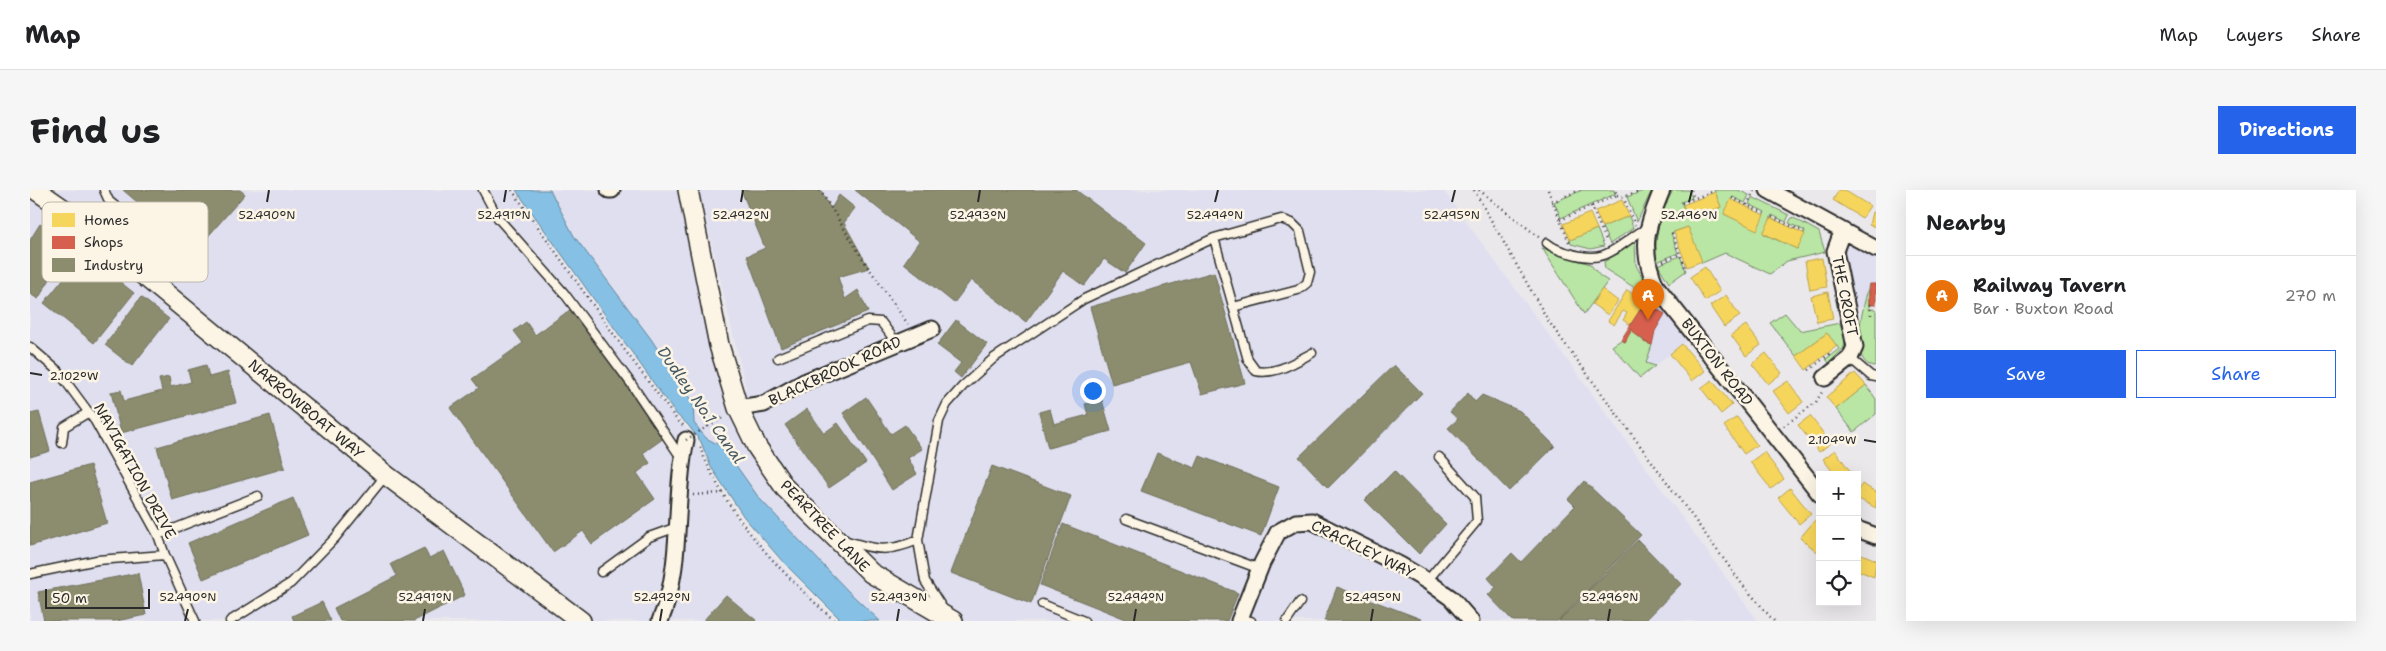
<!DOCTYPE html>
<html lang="en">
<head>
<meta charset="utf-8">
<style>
	body { margin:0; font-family:"Shantell Sans",sans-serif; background:#f6f6f6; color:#202124 }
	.controls { position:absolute; right:15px; bottom:15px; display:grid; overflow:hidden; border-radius:0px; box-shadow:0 5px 20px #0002 }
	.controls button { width:45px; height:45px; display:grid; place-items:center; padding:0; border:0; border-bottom:1px solid #e0e0e0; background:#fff; color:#202124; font:25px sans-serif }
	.scale { position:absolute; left:15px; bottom:12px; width:105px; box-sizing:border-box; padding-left:5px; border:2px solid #2b2b2b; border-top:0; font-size:14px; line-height:18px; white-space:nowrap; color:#2b2b2b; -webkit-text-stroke:4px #fcf5e5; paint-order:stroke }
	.you { position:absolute; left:1062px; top:200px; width:18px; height:18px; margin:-12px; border:4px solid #fff; border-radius:50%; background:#1a73e8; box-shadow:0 0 0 8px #1a73e833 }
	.badge { display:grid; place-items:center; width:32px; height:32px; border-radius:50%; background:#2563eb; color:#fff; font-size:16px; font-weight:700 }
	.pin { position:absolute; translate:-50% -41px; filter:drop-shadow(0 1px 2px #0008) }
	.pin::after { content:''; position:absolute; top:26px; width:18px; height:15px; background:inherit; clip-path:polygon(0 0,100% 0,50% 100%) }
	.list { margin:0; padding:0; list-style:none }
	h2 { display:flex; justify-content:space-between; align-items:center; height:65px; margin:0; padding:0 20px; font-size:21px }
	h2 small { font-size:16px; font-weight:400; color:#757577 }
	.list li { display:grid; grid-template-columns:32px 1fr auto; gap:15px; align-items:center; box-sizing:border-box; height:80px; padding:0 20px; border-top:1px solid #e0e0e0 }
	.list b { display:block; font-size:19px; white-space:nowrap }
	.list p { margin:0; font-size:16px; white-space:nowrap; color:#757577 }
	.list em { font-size:16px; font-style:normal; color:#757577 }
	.actions { display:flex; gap:10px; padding:15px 20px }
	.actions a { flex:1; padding:11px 0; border:1px solid #2563eb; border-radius:0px; text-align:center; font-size:18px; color:#2563eb }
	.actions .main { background:#2563eb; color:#fff }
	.icon { flex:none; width:28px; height:28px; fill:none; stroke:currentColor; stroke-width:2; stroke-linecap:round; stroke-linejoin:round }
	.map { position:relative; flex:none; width:1846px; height:431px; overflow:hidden; border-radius:0px }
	header { display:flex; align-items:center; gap:30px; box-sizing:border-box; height:70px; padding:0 25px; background:#fff; border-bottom:1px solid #e0e0e0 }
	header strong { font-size:24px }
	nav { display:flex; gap:28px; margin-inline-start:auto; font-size:18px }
	.intro { display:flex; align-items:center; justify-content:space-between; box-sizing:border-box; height:120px; padding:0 30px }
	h1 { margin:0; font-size:35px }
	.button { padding:12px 22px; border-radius:0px; background:#2563eb; color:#fff; font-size:18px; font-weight:700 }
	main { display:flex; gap:30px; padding:0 30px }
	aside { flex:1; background:#fff; border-radius:0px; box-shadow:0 5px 20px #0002 }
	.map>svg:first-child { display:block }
	.built { fill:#dfdff0 }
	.green { fill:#b9e6a4; stroke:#728868 }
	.water { fill:#86c1e5; stroke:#62859b }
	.homes { fill:#f6d55c; stroke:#b9a24d }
	.shops { fill:#d6604d; stroke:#a35043 }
	.industry { fill:#8c8c6e; stroke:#6f6f5a }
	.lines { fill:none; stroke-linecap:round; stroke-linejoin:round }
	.service-casing { stroke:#2b2b2b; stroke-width:11 }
	.minor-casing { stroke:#2b2b2b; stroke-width:19 }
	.tertiary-casing { stroke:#2b2b2b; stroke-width:22 }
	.path { stroke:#2b2b2b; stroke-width:2.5; stroke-dasharray:1 4; stroke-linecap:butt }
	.service { stroke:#fcf5e5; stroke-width:8 }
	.minor { stroke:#fcf5e5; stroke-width:15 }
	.tertiary { stroke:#fcf5e5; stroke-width:19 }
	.path-bridge { stroke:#2b2b2b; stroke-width:2.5; stroke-dasharray:1 4; stroke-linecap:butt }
	.ticks { fill:none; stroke:#2b2b2b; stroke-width:2 }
	.labels { text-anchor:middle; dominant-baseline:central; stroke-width:5; stroke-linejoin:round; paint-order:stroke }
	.street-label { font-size:15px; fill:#2b2b2b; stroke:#fcf5e5 }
	.water-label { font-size:16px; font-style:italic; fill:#465863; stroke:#fcf5e5 }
	.key { fill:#fcf5e5; stroke:#bdb8ad; stroke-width:1 }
	.key-label { font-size:14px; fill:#2b2b2b }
	.ticks-label { font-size:12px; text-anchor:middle; fill:#2b2b2b; stroke:#fcf5e5; stroke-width:5; stroke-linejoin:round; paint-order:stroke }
</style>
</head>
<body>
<header>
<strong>Map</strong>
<nav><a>Map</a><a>Layers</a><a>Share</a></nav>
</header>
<div class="intro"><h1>Find us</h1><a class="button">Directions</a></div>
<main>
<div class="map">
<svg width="1846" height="431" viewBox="0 0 1846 431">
	<rect width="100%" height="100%" fill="#ebe8ec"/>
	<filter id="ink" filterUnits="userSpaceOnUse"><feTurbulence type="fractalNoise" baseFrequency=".02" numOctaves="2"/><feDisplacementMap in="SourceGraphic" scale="10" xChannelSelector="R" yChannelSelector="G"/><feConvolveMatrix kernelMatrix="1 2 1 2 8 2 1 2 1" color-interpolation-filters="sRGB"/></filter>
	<g filter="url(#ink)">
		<path class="built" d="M0,0H482L628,205L647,230L661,242L691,303L711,334L805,431H0Z
			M505,0H647L676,136L696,206L716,199L669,0H1413L1728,431H832L661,234Z
			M1812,42L1846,59V115L1817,120L1805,61Z
			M1626,96L1665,144L1610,188L1582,156L1591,150Z"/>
		<path class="green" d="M1552,0H1584L1585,4L1531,28L1524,12Z
			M1616,0H1622L1607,32L1597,7Z
			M1643,0H1659L1662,8L1651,12L1659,30L1691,17L1684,0H1708L1719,5L1715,13L1703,7L1694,24L1727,39L1735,22L1719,14L1722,7L1759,25L1756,32L1742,25L1734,44L1767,59L1775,41L1759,33L1762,27L1789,42L1795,62L1757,71L1740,84L1695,63L1672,73L1658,37L1641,43L1648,63L1627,72C1623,46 1631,23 1643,0Z
			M1599,26L1603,38L1580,54L1572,37Z
			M1567,39L1574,56L1561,59L1541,54L1540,50Z
			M1605,51L1606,75L1624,110L1575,79L1574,72Z
			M1512,58L1560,74L1570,86L1578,91L1554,124Z
			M1650,66L1656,81L1639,93L1628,75Z
			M1839,94V119H1846V177C1815,174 1835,113 1839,94Z
			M1755,123L1770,141L1810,133L1815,150L1814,158L1799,173L1796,169L1809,159L1797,143L1766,166L1740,133Z
			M1602,139L1614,152L1622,155L1616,173L1625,176L1610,188L1582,156L1591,150L1595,152Z
			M1836,195L1846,209V224L1824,242L1806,219Z"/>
		<path class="water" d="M486,0H520L544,46L621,149L663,213L664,233L676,248L693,257L729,308L819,402L850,431H812L753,372L714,327L681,277L671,252L658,235L645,223Z"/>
		<path class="homes" d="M1809,0H1814L1840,16L1832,28L1803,10Z
			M1685,2L1691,17L1658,30L1653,15Z
			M1701,9L1734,25L1727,40L1694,24Z
			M1592,10L1599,26L1572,37L1565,21Z
			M1842,22L1846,23V37L1839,35Z
			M1560,23L1567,39L1540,50L1533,34Z
			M1741,28L1775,44L1767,59L1733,43Z
			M1658,37L1672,71L1657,77L1644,42Z
			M1792,68L1797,97L1780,100L1775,71Z
			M1675,77L1690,101L1675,111L1660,87Z
			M1572,99L1588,111L1578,125L1562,114Z
			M1597,100L1615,112L1600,135L1593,130L1597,123L1593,121L1584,135L1578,131Z
			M1798,102L1803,129L1787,132L1781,106Z
			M1696,105L1710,126L1694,137L1680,116Z
			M1716,135L1731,155L1716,166L1701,145Z
			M1797,143L1807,156L1776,180L1766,166Z
			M1652,154L1675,181L1662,191L1640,164Z
			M1736,163L1752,183L1738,194L1722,174Z
			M1825,183L1836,195L1806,219L1796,207Z
			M1682,190L1702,215L1691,224L1671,198Z
			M1758,191L1773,212L1759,223L1743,201Z
			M1780,226L1801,253L1789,262L1768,235Z
			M1707,227L1727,255L1714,264L1694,236Z
			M1805,260L1823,285H1805L1793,269Z
			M1734,262L1754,289L1741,299L1720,272Z
			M1832,294L1846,302V318L1827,308V302Z
			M1760,298L1781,324L1769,334L1748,308Z
			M1785,330L1790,334V364L1770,348Z
			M1827,362L1846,370L1844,387L1827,380Z"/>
		<path class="shops" d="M1839,94H1846V115H1839Z
			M1615,112L1635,124L1625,141L1622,155L1614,152V150L1605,144L1602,139L1595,152L1591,150Z"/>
		<path class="industry" d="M93,0H210L215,4L174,51L130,14L121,24Z
			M711,0H790L801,19L809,5L825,18L814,33L839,78L808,87L815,109L828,100L838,122L751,158L717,66L735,58Z
			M825,0H1046L1116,53L1095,83L1074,69L1054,96L1033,81L996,132L941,90L924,113L874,73L889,51Z
			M10,34L42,53L8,109L0,104V50Z
			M54,63L104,103L64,153L14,113Z
			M1184,82L1215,193L1172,204L1161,172L1082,194L1060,117Z
			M111,107L139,129L102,176L75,155Z
			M541,119L634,248L613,263L620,273L607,283L625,309L562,354L553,341L523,362L420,218L449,198L442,189L493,153L484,141L496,132L505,145Z
			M926,130L957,154L931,188L924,182L931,173L907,155Z
			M176,175L179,187L198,182L206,213L91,243L81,202L91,200L94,211L132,201L129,189L139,187L141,197L161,192L158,180Z
			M1364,175L1392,203L1298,298L1269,267Z
			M1438,203L1445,212L1452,205L1490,221L1525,256L1479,301L1418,238L1428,229L1420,222Z
			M836,207L861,244L875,235L892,259L878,268L887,284L862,300L813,223Z
			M1072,210L1081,241L1018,258L1009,222L1020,219L1024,234L1058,225L1055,214Z
			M777,219L794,243L808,233L836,273L799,298L755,235Z
			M9,222L20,261L0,267V224Z
			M240,225L255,278L142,310L127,257Z
			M1127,263L1165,278L1170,266L1249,297L1231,346L1111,301Z
			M60,275L77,333L0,356V292Z
			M962,276L1041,306L1001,414L921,383Z
			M1364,281L1416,334L1389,364L1335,310Z
			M1554,291L1611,345L1528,431H1483L1458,405L1466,397L1458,388L1482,363L1491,372L1545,316L1538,309Z
			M263,308L278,345L173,389L158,353Z
			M1033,334L1208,403L1197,431H1101L1010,395Z
			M1608,350L1651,394L1615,431H1529Z
			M394,358L399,368L414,361L435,405L384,431H310L304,418L367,386L361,374Z
			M108,383L116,425L86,431H14L8,402Z
			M1307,397L1391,429V431H1294Z
			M696,405L727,431H673Z
			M292,412L301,431H264L262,426Z"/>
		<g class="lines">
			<defs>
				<path id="service" d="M74,0L79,11L111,37L129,43L152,63
					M453,0L468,28L534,103L600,192L652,269
					M1184,48L1218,170L1226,181C1246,185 1265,172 1282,163
					M1517,53C1524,59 1530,61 1539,63C1574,74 1582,61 1610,42H1617
					M0,157L28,181L65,231L128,345L135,365L165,431
					M748,168L838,131L851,132L866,152
					M1820,168L1841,186L1846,187
					M32,253L34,237L59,222
					M1096,329L1230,379
					M128,345L228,306
					M814,350C846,360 857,363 888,350
					M571,382L619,347L647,337
					M0,384L67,370L135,365
					M1397,391L1447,331L1445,307L1409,267
					M1012,414L1054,431
					M913,419L895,391L888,350L909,231L917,214L933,196L964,168L1054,109L1184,48L1251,29L1262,33L1270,41L1280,82L1277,93L1268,100L1203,117
					M1210,428L1221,431
					M200,431L261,393L305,348L356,285
					M1257,431L1270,412"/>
				<path id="minor" d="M579,0H582
					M1632,0C1617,37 1609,57 1626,96L1790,304
					M1738,0L1846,59
					M1795,188L1820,168L1825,157L1805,61L1812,42
					M708,218L734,214L774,192L902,139
					M1827,339L1846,346
					M630,431C654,375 643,309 656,250
					M1209,431L1232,373L1248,342L1266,332L1282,331L1370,375L1397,391L1421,408L1441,431"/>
				<path id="tertiary" d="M6,0L32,18L356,285L551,431
					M658,0L689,155L708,218L727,257L755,298L841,383L923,431"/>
			</defs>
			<use href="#service" class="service-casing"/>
			<use href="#minor" class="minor-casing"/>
			<use href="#tertiary" class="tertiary-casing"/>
			<path class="path" d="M482,0L594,159L647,230L655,237
				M790,0L838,77L878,134
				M1444,0L1519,132L1712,394L1744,431
				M1449,0L1510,48
				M1518,0L1539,52
				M1661,0L1664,9
				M1587,5L1593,7L1611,0
				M1593,7L1605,35
				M1702,8L1734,23
				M1522,12L1550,0
				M1652,13L1684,1
				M1717,15L1724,1
				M1561,16L1577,52
				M1742,27L1774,42
				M1530,30L1587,5L1585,0
				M1642,43L1655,77
				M1633,71L1650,64
				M1841,125L1840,115H1846
				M1779,180L1802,162
				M678,236L694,227
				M1754,236L1786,212L1792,202
				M670,257C697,327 750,382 805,431
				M663,305L691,303"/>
			<use href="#service" class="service"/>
			<use href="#minor" class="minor"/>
			<use href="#tertiary" class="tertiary"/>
			<path class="path-bridge" d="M656,250L678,236"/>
		</g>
	</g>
	<path class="ticks" d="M237,12L239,0M474,12L476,0M711,12L713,0M948,12L950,0M1185,12L1188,0M1422,12L1425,0M1659,12L1662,0M0,183L12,185M1834,250L1846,252M155,431L158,419M393,431L395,419M630,431L632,419M867,431L869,419M1104,431L1106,419M1341,431L1343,419M1578,431L1580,419"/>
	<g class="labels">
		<g class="street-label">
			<text transform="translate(1815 106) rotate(79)">THE CROFT</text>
			<text transform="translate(1687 172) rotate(52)">BUXTON ROAD</text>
			<text transform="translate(805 181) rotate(-25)">BLACKBROOK ROAD</text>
			<text transform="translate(276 219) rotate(40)">NARROWBOAT WAY</text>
			<text transform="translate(105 281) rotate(61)">NAVIGATION DRIVE</text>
			<text transform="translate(795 336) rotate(46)">PEARTREE LANE</text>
			<text transform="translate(1333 359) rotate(26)">CRACKLEY WAY</text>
		</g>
		<g class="water-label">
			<text transform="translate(671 215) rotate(55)">Dudley No.1 Canal</text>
		</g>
	</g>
	<rect x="12" y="12" width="166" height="80" rx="8" class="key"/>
	<rect x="22" y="23" width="23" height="14" fill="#f6d55c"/>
	<rect x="22" y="46" width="23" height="13" fill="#d6604d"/>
	<rect x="22" y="68" width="23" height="14" fill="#8c8c6e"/>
	<g class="key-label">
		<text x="54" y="35">Homes</text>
		<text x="54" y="57">Shops</text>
		<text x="54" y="80">Industry</text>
	</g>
	<g class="ticks-label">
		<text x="474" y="29">52.491°N</text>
		<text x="711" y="29">52.492°N</text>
		<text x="948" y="29">52.493°N</text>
		<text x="1185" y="29">52.494°N</text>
		<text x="1659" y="29">52.496°N</text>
		<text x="237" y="29">52.490°N</text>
		<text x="1422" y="29">52.495°N</text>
		<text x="44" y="190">2.102°W</text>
		<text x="1802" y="254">2.104°W</text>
		<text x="158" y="411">52.490°N</text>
		<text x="395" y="411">52.491°N</text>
		<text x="632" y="411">52.492°N</text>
		<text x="869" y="411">52.493°N</text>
		<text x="1106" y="411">52.494°N</text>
		<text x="1343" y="411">52.495°N</text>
		<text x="1580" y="411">52.496°N</text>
	</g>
</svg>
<div class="controls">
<button>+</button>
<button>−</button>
<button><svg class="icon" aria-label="locate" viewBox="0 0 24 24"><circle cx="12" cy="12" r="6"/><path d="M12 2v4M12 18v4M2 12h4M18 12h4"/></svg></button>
</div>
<div class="scale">50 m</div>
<div class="you"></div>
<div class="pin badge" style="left:1618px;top:130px;background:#e8710a">A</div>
</div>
<aside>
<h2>Nearby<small></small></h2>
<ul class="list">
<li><span class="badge" style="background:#e8710a">A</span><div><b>Railway Tavern</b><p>Bar · Buxton Road</p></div><em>270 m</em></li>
</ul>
<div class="actions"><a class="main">Save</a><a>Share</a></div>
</aside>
</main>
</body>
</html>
